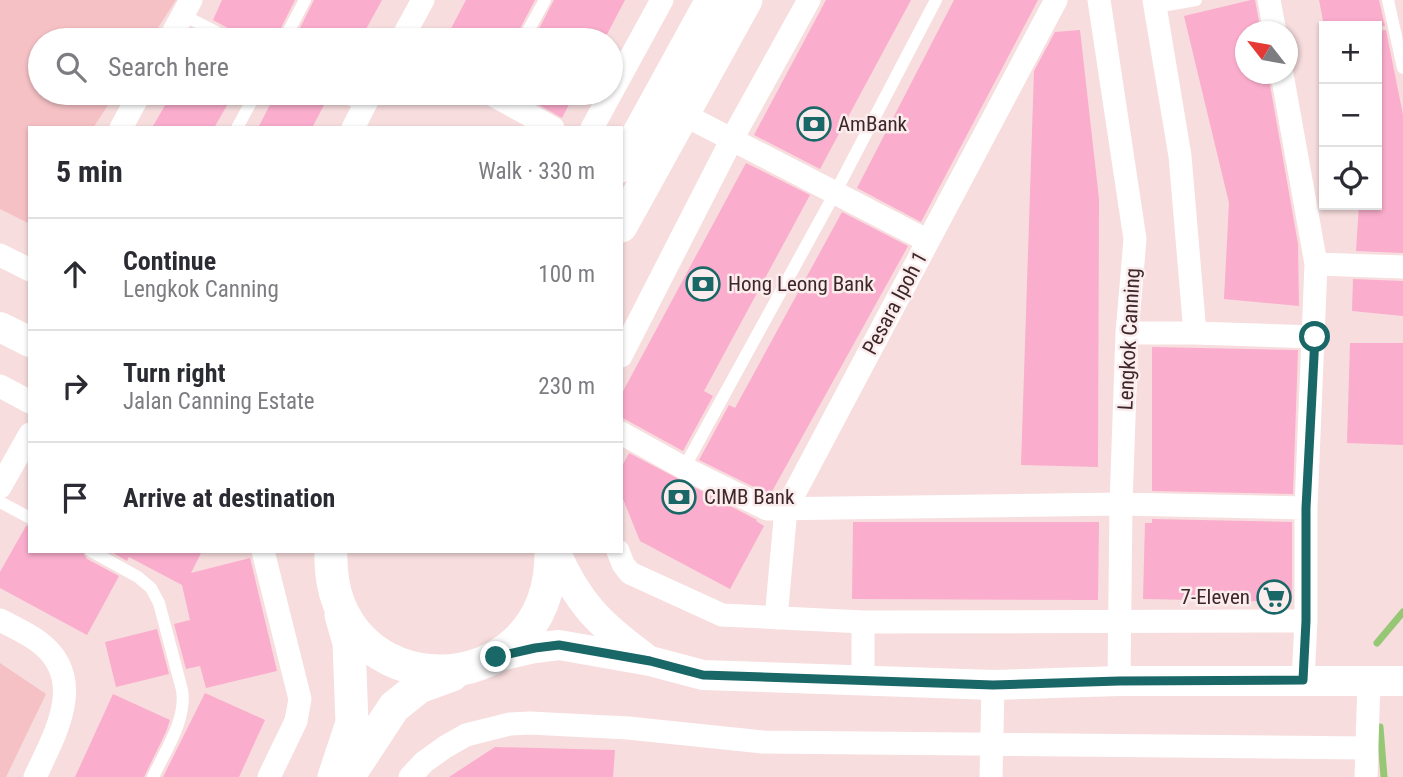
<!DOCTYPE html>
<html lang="en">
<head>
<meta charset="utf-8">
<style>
	body { margin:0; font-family:"Roboto Condensed",sans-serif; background:#f7f7f7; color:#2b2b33 }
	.controls { position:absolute; right:21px; top:21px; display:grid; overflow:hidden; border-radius:0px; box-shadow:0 2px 5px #0004 }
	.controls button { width:63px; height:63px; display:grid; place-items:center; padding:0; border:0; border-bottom:2px solid #e1e1e2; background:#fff; color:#2b2b33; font:35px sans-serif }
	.compass { position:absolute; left:1235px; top:21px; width:63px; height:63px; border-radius:50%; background:#fff; box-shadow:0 2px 5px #0004; rotate:301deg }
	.stop { position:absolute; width:21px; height:21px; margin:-16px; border:5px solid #196766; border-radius:50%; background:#fff }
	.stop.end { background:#196766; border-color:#fff; box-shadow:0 2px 7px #0008 }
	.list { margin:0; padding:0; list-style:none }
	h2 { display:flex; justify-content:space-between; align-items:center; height:91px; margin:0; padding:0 28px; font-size:30px }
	h2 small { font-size:23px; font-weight:400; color:#7c7c81 }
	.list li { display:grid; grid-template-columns:46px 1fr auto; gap:21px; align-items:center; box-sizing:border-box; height:112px; padding:0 28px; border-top:2px solid #e1e1e2 }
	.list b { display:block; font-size:26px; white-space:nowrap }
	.list p { margin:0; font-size:23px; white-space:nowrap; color:#7c7c81 }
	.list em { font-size:23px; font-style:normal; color:#7c7c81 }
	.icon { flex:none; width:38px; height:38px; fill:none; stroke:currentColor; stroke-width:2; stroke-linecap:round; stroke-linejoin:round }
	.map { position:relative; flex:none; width:1403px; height:777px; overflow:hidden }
	.search { position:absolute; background:#fff; box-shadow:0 2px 5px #0004; left:28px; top:28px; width:595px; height:77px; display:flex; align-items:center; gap:18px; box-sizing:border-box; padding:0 24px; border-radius:38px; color:#7c7c81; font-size:26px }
	.panel { position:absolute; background:#fff; box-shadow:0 2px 5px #0004; left:28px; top:126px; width:595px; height:427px; border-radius:0px }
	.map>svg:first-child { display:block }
	.green { fill:#f5c1c5 }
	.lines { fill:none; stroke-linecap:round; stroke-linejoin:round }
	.stream { stroke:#96c775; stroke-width:7 }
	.building { fill:#faadcc }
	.service { stroke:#fff; stroke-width:12 }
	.minor { stroke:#fff; stroke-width:23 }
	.tertiary { stroke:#fff; stroke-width:30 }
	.secondary { stroke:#fff; stroke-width:33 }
	.route { stroke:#196766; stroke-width:9 }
	.labels { text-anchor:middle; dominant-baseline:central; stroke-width:5; stroke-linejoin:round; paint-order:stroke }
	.poi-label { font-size:21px; fill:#3f2729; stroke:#fbedee; text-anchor:start }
	.street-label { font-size:21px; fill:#3f2729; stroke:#fbedee }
</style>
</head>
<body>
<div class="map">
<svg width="1403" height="777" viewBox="0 0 1403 777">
	<rect width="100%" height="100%" fill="#f7ddde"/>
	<path class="green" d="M0,0H176L150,40H40V93H116L93,128H30V224L0,209Z
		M0,663L46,694L6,777H0Z"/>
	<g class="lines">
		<path class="stream" d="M1377,643L1403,612
			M1380,727L1384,777"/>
	</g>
	<path class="building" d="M222,0H295L275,40H241L237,33L213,20Z
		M314,0H382L360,40H294Z
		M466,0H535L514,40H445Z
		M554,0H625L604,40H533Z
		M826,0H911L820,169L754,135Z
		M954,0H1038L921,222L857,188Z
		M1251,0H1255L1261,32H1245V74H1268L1298,244L1299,306L1224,299L1229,203L1184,16Z
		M1319,0H1379L1385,26H1324Z
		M1080,30L1099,199L1098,467L1021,465L1034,71L1055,32Z
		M1386,30L1403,115V253L1356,251L1359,205H1377V31Z
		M172,93H234L214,128H152Z
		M276,93H304L325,103L312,128H258Z
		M518,93H575L562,118Z
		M746,163L810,195L704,391L713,396L683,451L621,417V395Z
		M842,212L908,246L770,495L699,460L729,405L735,408Z
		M1353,279L1403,281V316L1352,311Z
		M1350,343H1403V445L1347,443Z
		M1152,347L1298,350L1293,494L1152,491Z
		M629,453L757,520L756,521L764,526L730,589L640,541L621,494V468Z
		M1152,519L1292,522V602L1143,599L1145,523H1152Z
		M853,522H1099L1098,600L852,599Z
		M26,526L30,527V551H82L87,559L119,576L87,635L0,588V572Z
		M110,551H202L191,573L250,558L277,671L206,688L200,666L186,669L174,624L190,620L182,585L129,557L127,561Z
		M157,629L169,674L116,687L105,642Z
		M205,693L265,720L239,777H163Z
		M113,694L170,720L166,732L144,777H75Z
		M495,747L615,750L613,777H449Z"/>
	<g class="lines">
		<path class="service" d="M1388,0L1403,68
			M1156,7L1196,0
			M183,15L232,40
			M284,40L305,0
			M523,40L545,0
			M337,93L363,106
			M237,128L256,93
			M684,468L835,193L936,0
			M0,502L30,518
			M91,551L138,577L151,588L159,603L182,690C187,720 165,751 153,777"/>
		<path class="minor" d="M1099,0L1135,239L1127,333L1121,504L1119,681
			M1154,0L1180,156L1195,333
			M1269,0L1275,32
			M169,40L191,0
			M401,40L423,0
			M1282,74L1316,264L1306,508V621L1303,680
			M489,93L553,128
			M669,109H673L928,241
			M121,128L140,93
			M353,128L371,93
			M592,128L662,0
			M0,255L30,270
			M1316,264L1403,267
			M1127,333H1195L1315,337
			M621,356L732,139L809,0
			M0,386L30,402
			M621,433L684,468L767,509L1121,504L1306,508
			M0,487L30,434
			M263,551L300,699L296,721L269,777
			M618,551L623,564L630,573L722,615L863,622L1306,621
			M776,618L786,509L1056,0
			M0,620C13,627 27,633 39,642C88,679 55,734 35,777
			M863,622V680
			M410,777L424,762L445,747L466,735L510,724L530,723L628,728L763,742L1366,748
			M991,777L993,685
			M1366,777L1369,680"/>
		<path class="tertiary" d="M0,327L30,342
			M555,551C578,603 599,624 644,657
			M496,657L535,648L559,645L650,661L703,675L993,685L1119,681H1403"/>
		<path class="secondary" d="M621,166L712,0
			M621,226L746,0
			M331,551C325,710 553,712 551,551
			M334,777L352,723L349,643L341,615
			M348,777L394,707L419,687L452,675"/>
	</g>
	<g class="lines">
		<path class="route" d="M496,657L535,648L559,645L650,661L703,675L993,685L1119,681L1303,680L1306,621V508L1315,337"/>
	</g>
	<defs>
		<symbol id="bank-ring" viewBox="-11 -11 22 22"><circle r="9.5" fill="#fbedee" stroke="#196766" stroke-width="1.5"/><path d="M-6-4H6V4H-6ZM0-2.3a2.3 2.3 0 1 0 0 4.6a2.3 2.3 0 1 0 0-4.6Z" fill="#196766"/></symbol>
		<symbol id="supermarket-ring" viewBox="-11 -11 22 22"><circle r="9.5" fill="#fbedee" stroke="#196766" stroke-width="1.5"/><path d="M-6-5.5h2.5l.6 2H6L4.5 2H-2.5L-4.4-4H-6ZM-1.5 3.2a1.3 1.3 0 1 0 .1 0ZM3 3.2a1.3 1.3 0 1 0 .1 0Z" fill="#196766"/></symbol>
	</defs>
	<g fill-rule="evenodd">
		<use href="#bank-ring" x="795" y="105" width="38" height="38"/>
		<use href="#bank-ring" x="684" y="265" width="38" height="38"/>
		<use href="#bank-ring" x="660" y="478" width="38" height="38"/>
		<use href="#supermarket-ring" x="1255" y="578" width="38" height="38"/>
	</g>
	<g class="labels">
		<g class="poi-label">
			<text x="838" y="124">AmBank</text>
			<text x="728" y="284">Hong Leong Bank</text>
			<text x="704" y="497">CIMB Bank</text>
			<text x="1250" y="597" text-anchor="end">7-Eleven</text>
		</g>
		<g class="street-label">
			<text transform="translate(895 303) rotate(-62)">Pesara Ipoh 1</text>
			<text transform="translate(1129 339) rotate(-87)">Lengkok Canning</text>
		</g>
	</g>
</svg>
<div class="controls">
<button>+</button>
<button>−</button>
<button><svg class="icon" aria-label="locate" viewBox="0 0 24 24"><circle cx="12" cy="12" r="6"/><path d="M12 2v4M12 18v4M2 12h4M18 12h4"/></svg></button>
</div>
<svg class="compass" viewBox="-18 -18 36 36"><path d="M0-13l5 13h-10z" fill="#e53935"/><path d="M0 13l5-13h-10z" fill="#7c7c81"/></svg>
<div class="stop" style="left:1315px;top:337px"></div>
<div class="stop end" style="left:496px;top:657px"></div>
<div class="search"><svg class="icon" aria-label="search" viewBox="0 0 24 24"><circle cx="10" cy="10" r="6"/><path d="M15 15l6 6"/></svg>Search here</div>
<section class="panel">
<h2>5 min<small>Walk · 330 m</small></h2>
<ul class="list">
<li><svg class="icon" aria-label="ahead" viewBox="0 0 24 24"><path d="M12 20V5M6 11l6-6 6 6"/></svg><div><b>Continue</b><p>Lengkok Canning</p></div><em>100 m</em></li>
<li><svg class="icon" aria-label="right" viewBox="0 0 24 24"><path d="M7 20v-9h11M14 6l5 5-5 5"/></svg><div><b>Turn right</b><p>Jalan Canning Estate</p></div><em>230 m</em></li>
<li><svg class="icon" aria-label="arrive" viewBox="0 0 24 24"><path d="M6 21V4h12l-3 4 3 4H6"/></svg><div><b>Arrive at destination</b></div></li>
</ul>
</section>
</div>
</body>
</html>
